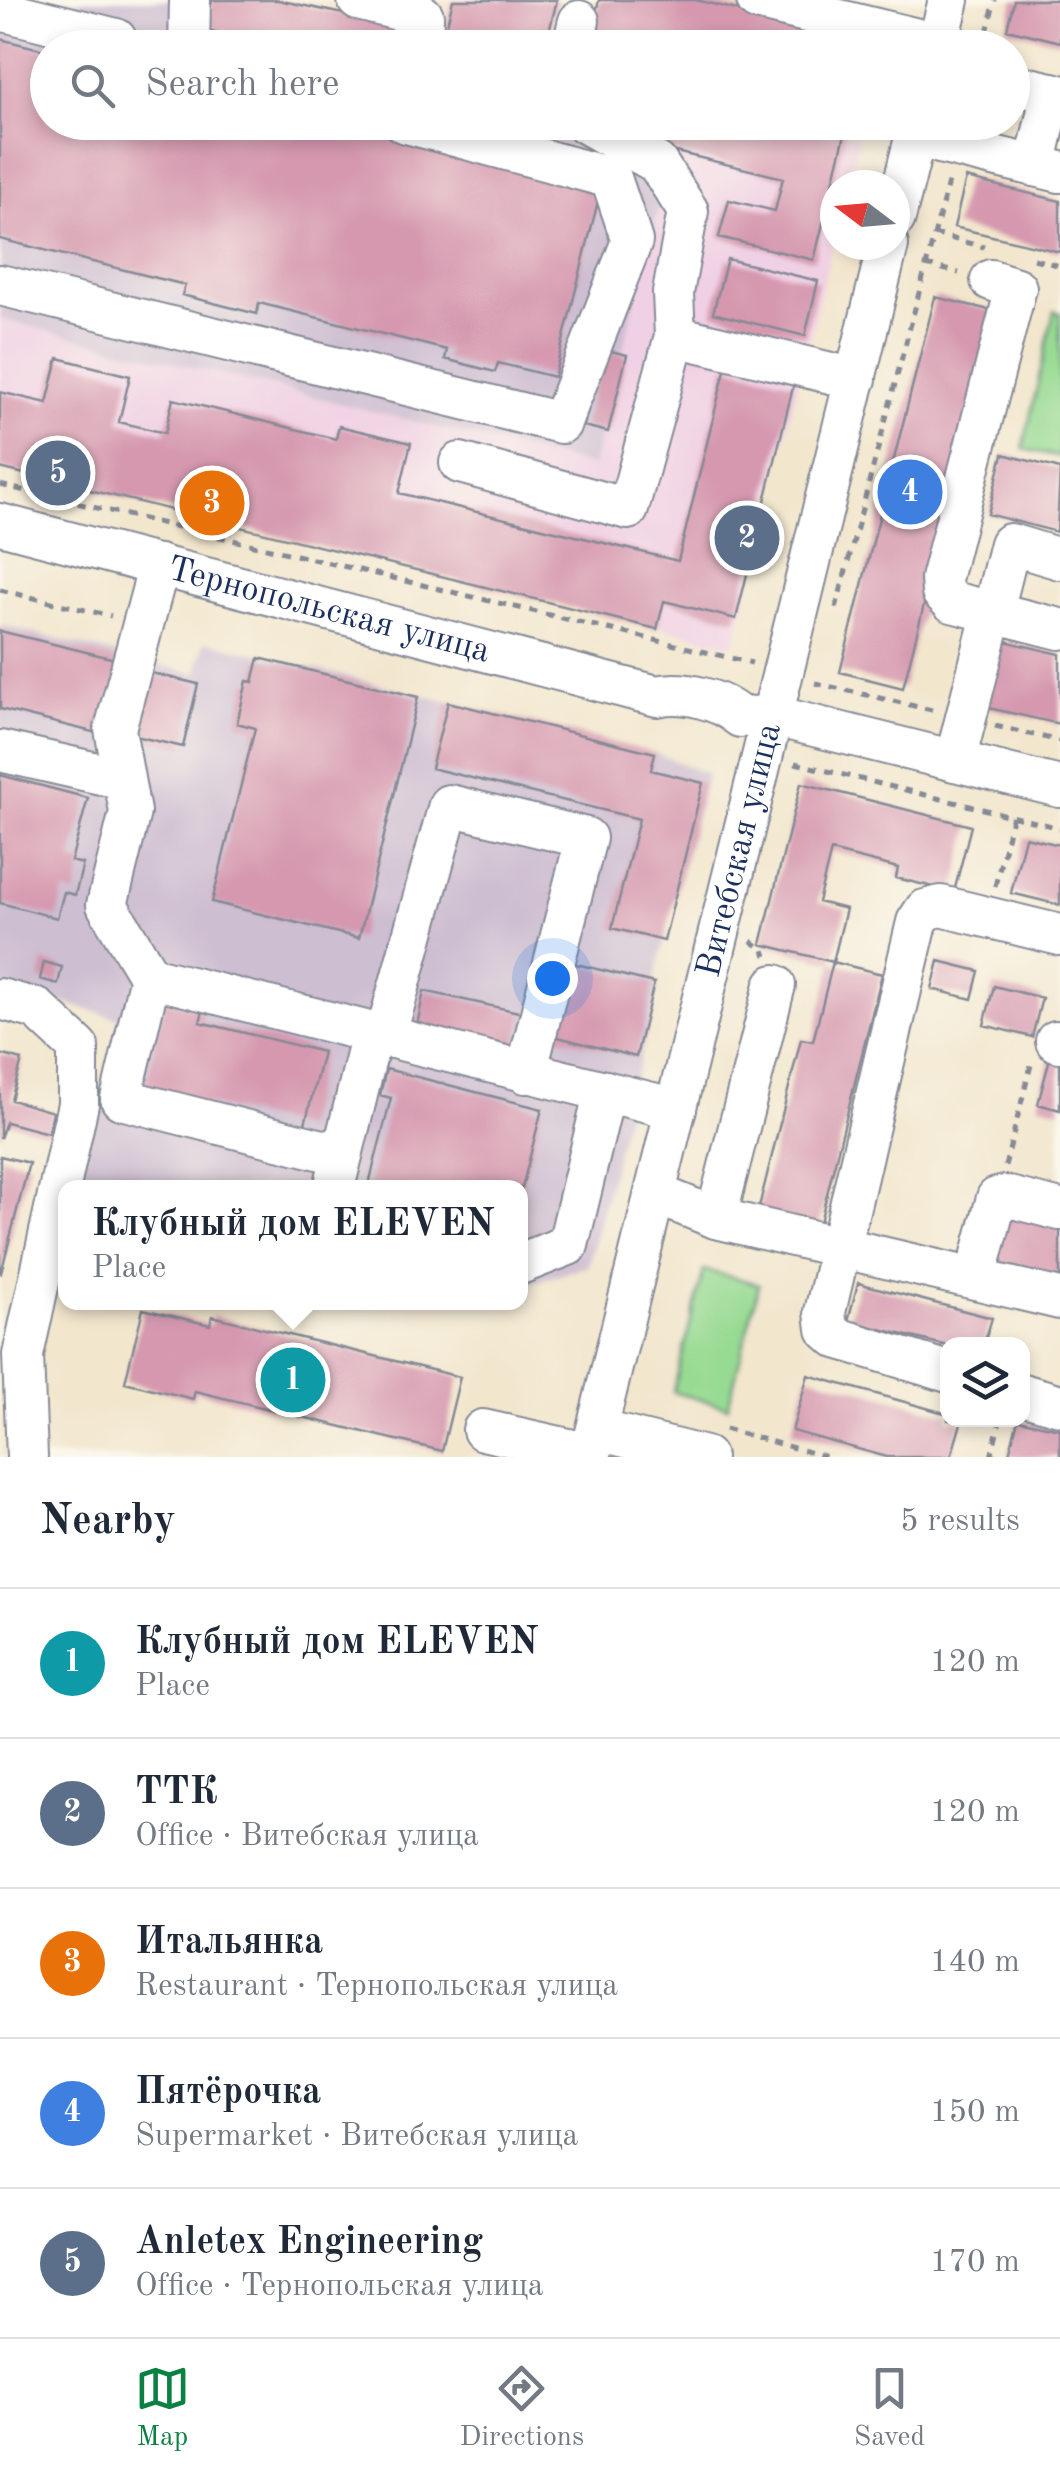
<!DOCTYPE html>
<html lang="en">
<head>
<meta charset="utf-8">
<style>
	body { margin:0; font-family:"Old Standard TT",serif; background:#f2f2f3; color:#1f2937 }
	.controls { position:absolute; right:30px; bottom:30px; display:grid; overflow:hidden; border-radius:20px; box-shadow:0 5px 15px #0003 }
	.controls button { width:90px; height:90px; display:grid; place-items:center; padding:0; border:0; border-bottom:2px solid #e0e1e3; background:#fff; color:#1f2937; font:50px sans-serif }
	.compass { position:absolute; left:820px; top:170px; width:90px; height:90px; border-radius:50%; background:#fff; box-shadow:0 5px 15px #0003; rotate:286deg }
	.you { position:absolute; left:552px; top:978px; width:35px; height:35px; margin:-25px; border:8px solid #fff; border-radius:50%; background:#1a73e8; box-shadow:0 0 0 15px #1a73e833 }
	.badge { display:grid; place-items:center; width:65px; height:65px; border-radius:50%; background:#0b8043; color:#fff; font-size:32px; font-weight:700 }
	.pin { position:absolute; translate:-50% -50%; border:5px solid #fff; box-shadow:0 2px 10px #0006 }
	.popup { position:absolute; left:58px; top:1180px; width:470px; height:130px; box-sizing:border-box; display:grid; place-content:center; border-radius:20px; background:#fff; filter:drop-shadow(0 2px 8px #0005); font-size:32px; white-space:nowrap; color:#747a83 }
	.popup b { font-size:38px; color:#1f2937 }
	.popup::after { content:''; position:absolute; left:50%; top:100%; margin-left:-20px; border:20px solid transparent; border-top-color:#fff }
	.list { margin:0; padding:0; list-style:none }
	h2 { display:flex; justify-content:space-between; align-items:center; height:130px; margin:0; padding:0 40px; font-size:42px }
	h2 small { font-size:32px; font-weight:400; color:#747a83 }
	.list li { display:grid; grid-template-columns:65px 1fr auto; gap:30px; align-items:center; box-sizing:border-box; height:150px; padding:0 40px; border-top:2px solid #e0e1e3 }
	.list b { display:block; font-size:38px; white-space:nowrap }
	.list p { margin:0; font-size:32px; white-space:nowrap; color:#747a83 }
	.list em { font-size:32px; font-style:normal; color:#747a83 }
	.icon { flex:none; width:55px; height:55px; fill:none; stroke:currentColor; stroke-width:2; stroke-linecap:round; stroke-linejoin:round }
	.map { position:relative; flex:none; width:1060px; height:1457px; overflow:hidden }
	.search { position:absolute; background:#fff; box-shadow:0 5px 15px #0003; left:30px; right:30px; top:30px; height:110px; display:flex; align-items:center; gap:25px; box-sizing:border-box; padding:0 35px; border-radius:55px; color:#747a83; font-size:38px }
	.sheet { height:880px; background:#fff }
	nav { display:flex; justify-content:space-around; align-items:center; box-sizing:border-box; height:140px; border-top:2px solid #e0e1e3; background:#fff; font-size:28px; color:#747a83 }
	nav a { display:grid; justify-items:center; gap:5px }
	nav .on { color:#0b8043 }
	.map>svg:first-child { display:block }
	.built { fill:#f0d0e4 }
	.industrial { fill:#cebed1 }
	.green { fill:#97da92; stroke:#598478; stroke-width:2.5 }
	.building { fill:#d598af }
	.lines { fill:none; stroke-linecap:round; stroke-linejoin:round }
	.minor-casing { stroke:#868a96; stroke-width:44 }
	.path { stroke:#868a96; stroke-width:5; stroke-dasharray:8 8; stroke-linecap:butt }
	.minor { stroke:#fff; stroke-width:40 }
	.labels { text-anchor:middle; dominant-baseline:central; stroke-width:8; stroke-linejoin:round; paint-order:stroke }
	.street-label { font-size:35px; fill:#1b2f5e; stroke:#fbf7ec }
</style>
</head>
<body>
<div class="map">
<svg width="1060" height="1457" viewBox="0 0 1060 1457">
	<rect width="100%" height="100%" fill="#fbf7ec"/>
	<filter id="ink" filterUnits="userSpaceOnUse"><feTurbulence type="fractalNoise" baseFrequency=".01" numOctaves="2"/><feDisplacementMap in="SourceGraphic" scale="20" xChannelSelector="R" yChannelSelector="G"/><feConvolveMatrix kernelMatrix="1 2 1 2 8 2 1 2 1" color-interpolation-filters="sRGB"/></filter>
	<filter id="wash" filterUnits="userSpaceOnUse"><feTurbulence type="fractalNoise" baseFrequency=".0048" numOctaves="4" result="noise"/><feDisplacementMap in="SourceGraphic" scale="40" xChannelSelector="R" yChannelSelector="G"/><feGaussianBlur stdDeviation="2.25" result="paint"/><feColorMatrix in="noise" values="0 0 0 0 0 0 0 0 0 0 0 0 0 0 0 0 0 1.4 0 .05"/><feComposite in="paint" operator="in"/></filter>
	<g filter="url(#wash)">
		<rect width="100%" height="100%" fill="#f2e6cd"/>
		<path class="built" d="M543,123H862L847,185H835V234L734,645L0,467V319L593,466L630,163Z"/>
		<path class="industrial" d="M0,0H208L201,32L262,47L48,48V122L543,123L630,163L659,206L593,466L0,319Z
			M0,625L196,674L205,641L655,753L707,774L664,941L654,982L659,984L588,1266L521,1286L520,1188L76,1187L119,1018L0,986Z"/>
		<path class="green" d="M1054,311L1060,313V457L1023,449Z
			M704,1270L759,1284L728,1407L673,1392Z"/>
		<g id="blocks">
			<path class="building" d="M212,0H278L403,27L398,48H277L206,30Z
				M453,0H557L545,48H441Z
				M599,0H696L868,42L867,48H612L588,42Z
				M1014,0H1060V42L1007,29Z
				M0,39L48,51V122H333L601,189L554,377L498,363L495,372L445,359L447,350L259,303L257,314L182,295L185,285L0,239Z
				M644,122H848L814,260L719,237L729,200L775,211L783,178L639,143Z
				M966,178L1060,201V252L954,227Z
				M727,259L818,281L805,336L713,313Z
				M935,297L998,312L903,688L840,672Z
				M603,349L627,355L608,432L584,426Z
				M58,358L130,376L119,422L165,433L173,399L336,439L339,426L411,443L399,493L678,561L726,366L794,383L736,619L664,601L657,629L0,468V392L47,403Z
				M1003,454L1060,469L1057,532L988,514Z
				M0,631L123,661L105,735L0,709Z
				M1000,640L1060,654V724L984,707Z
				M259,658L418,697L359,938L212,902L255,728L237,723L247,681L253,682Z
				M147,672L198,684L183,747L131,735Z
				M448,702L655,753L651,770L703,783L664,941L612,928L639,819L431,768Z
				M0,775L88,798L71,861L83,864L75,895L64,892L57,918L0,903Z
				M801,783L971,826L954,892L896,878L898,868L831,851L818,902L846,909L833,962L761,944Z
				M1025,837L1060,845V905L1011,893Z
				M939,961L979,971L972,999L932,989Z
				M44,962L62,967L58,984L40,979Z
				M568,962L654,983L636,1057L550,1035Z
				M833,962L882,974L816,1238L755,1223L801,1039L813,1041Z
				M994,986L1042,998L1032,1037L984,1025Z
				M424,991L523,1013L515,1047L417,1025Z
				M165,1002L203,1011L200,1022L323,1052L304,1128L145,1088Z
				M1052,1050L1060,1052V1110L1038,1104Z
				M0,1054L22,1060L11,1100L53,1112L48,1133L6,1122L0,1138Z
				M386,1069L542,1109L522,1188H368L391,1098L380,1095Z
				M0,1156L29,1163L1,1273L0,1272Z
				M1005,1212L1060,1226V1285L991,1268Z
				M858,1283L992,1318L984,1344L948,1346L848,1321Z
				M143,1309L210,1325L212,1316L460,1377L442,1451L195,1391L193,1399L125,1382Z
				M808,1375L948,1414V1420H962L951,1457H887L792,1431Z
				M1018,1420L1060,1429V1457H1008Z"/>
		</g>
	</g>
	<g filter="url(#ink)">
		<use href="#blocks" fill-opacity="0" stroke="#868a96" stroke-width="2.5"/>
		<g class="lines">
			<defs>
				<g id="minor">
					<path d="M358,0L423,16L422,48"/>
					<path d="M757,0L938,44"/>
					<path d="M0,10L116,39"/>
					<path d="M189,48L190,0"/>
					<path d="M572,48L579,21"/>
					<path d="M937,48L949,0"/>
					<path d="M1012,84L1060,95"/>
					<path d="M915,137L1060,172"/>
					<path d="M1035,166L1052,93"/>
					<path d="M895,218L919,122"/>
					<path d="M991,280L1016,288L941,579L942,592L952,602L1060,629"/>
					<path d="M0,285L561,423L632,241L611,178L403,122"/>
					<path d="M675,336L856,379"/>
					<path d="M460,463L628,509L675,336L673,293L688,211L657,163L584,122"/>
					<path id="s1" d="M0,524L657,696C682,690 720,699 740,717"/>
					<path d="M159,565L115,729L130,812L107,905L150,977L676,1109"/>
					<path d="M748,717L774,716L1060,787"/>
					<path d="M0,751L123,779"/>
					<path d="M955,761L1010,544L1060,559"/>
					<path d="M150,977L121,1099L342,1155"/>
					<path d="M0,999L37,1009L78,1047V1104L23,1355L27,1457"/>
					<path d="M385,1038L449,805L586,838L526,1073"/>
					<path d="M1056,1041L1060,1042"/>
					<path d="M334,1188L372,1034"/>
					<path d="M656,1194L716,1218L1060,1299"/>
					<path d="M716,1218L775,985"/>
					<path d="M520,1264L568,1245L605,1091"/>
					<path d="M976,1277L997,1198L1005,1196L1060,1210"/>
					<path d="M948,1372L837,1338L827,1329L825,1312L917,922L925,910L941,906L1060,935"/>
					<path d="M1022,1394L1060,1405"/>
					<path d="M483,1430L591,1454"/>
					<path d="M598,1430L705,1457"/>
					<path id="s2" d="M590,1457L888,245"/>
				</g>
			</defs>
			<use href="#minor" class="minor-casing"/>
			<path class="path" d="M983,48L995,0
				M934,234L984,247
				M1034,259L1060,266
				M926,265L959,273
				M0,485L752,663
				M0,590L111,616
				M836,608L949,179
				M815,683L936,711
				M995,726L1060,741
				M795,763L1060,828
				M995,886L1013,814
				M751,941L764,950L766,956
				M1005,1166L1032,1061
				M725,1429L827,1457
				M991,1457L1000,1420"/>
			<use href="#minor" class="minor"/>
		</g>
	</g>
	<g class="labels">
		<g class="street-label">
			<text stroke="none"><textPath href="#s1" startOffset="340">Тернопольская улица</textPath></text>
			<text stroke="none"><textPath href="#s2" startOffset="625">Витебская улица</textPath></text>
		</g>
	</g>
</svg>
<div class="controls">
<button><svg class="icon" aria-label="layers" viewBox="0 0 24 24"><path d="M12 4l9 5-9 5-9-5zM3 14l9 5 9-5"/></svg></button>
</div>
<svg class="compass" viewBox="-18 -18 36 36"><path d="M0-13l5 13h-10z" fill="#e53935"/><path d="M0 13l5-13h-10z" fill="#747a83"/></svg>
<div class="you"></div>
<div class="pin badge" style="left:293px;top:1380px;background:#0f9aa8">1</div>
<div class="popup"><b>Клубный дом ELEVEN</b>Place</div>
<div class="pin badge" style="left:747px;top:538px;background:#5c6f8a">2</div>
<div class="pin badge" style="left:212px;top:503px;background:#e8710a">3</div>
<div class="pin badge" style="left:910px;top:492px;background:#3f7fe0">4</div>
<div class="pin badge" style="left:58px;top:473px;background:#5c6f8a">5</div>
<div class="search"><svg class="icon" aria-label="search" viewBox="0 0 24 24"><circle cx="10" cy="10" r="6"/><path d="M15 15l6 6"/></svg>Search here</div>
</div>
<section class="sheet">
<h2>Nearby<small>5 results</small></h2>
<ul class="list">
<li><span class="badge" style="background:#0f9aa8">1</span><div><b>Клубный дом ELEVEN</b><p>Place</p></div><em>120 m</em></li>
<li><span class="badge" style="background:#5c6f8a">2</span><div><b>ТТК</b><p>Office · Витебская улица</p></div><em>120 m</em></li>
<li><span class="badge" style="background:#e8710a">3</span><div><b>Итальянка</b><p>Restaurant · Тернопольская улица</p></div><em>140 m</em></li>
<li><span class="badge" style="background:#3f7fe0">4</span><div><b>Пятёрочка</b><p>Supermarket · Витебская улица</p></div><em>150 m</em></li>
<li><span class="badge" style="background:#5c6f8a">5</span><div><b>Anletex Engineering</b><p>Office · Тернопольская улица</p></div><em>170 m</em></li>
</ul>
</section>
<nav>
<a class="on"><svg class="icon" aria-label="map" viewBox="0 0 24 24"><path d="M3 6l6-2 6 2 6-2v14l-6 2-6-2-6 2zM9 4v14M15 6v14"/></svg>Map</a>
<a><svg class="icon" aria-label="directions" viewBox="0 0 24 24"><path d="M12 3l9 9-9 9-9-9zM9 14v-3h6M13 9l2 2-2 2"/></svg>Directions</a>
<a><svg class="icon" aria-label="saved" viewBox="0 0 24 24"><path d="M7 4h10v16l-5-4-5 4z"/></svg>Saved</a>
</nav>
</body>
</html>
